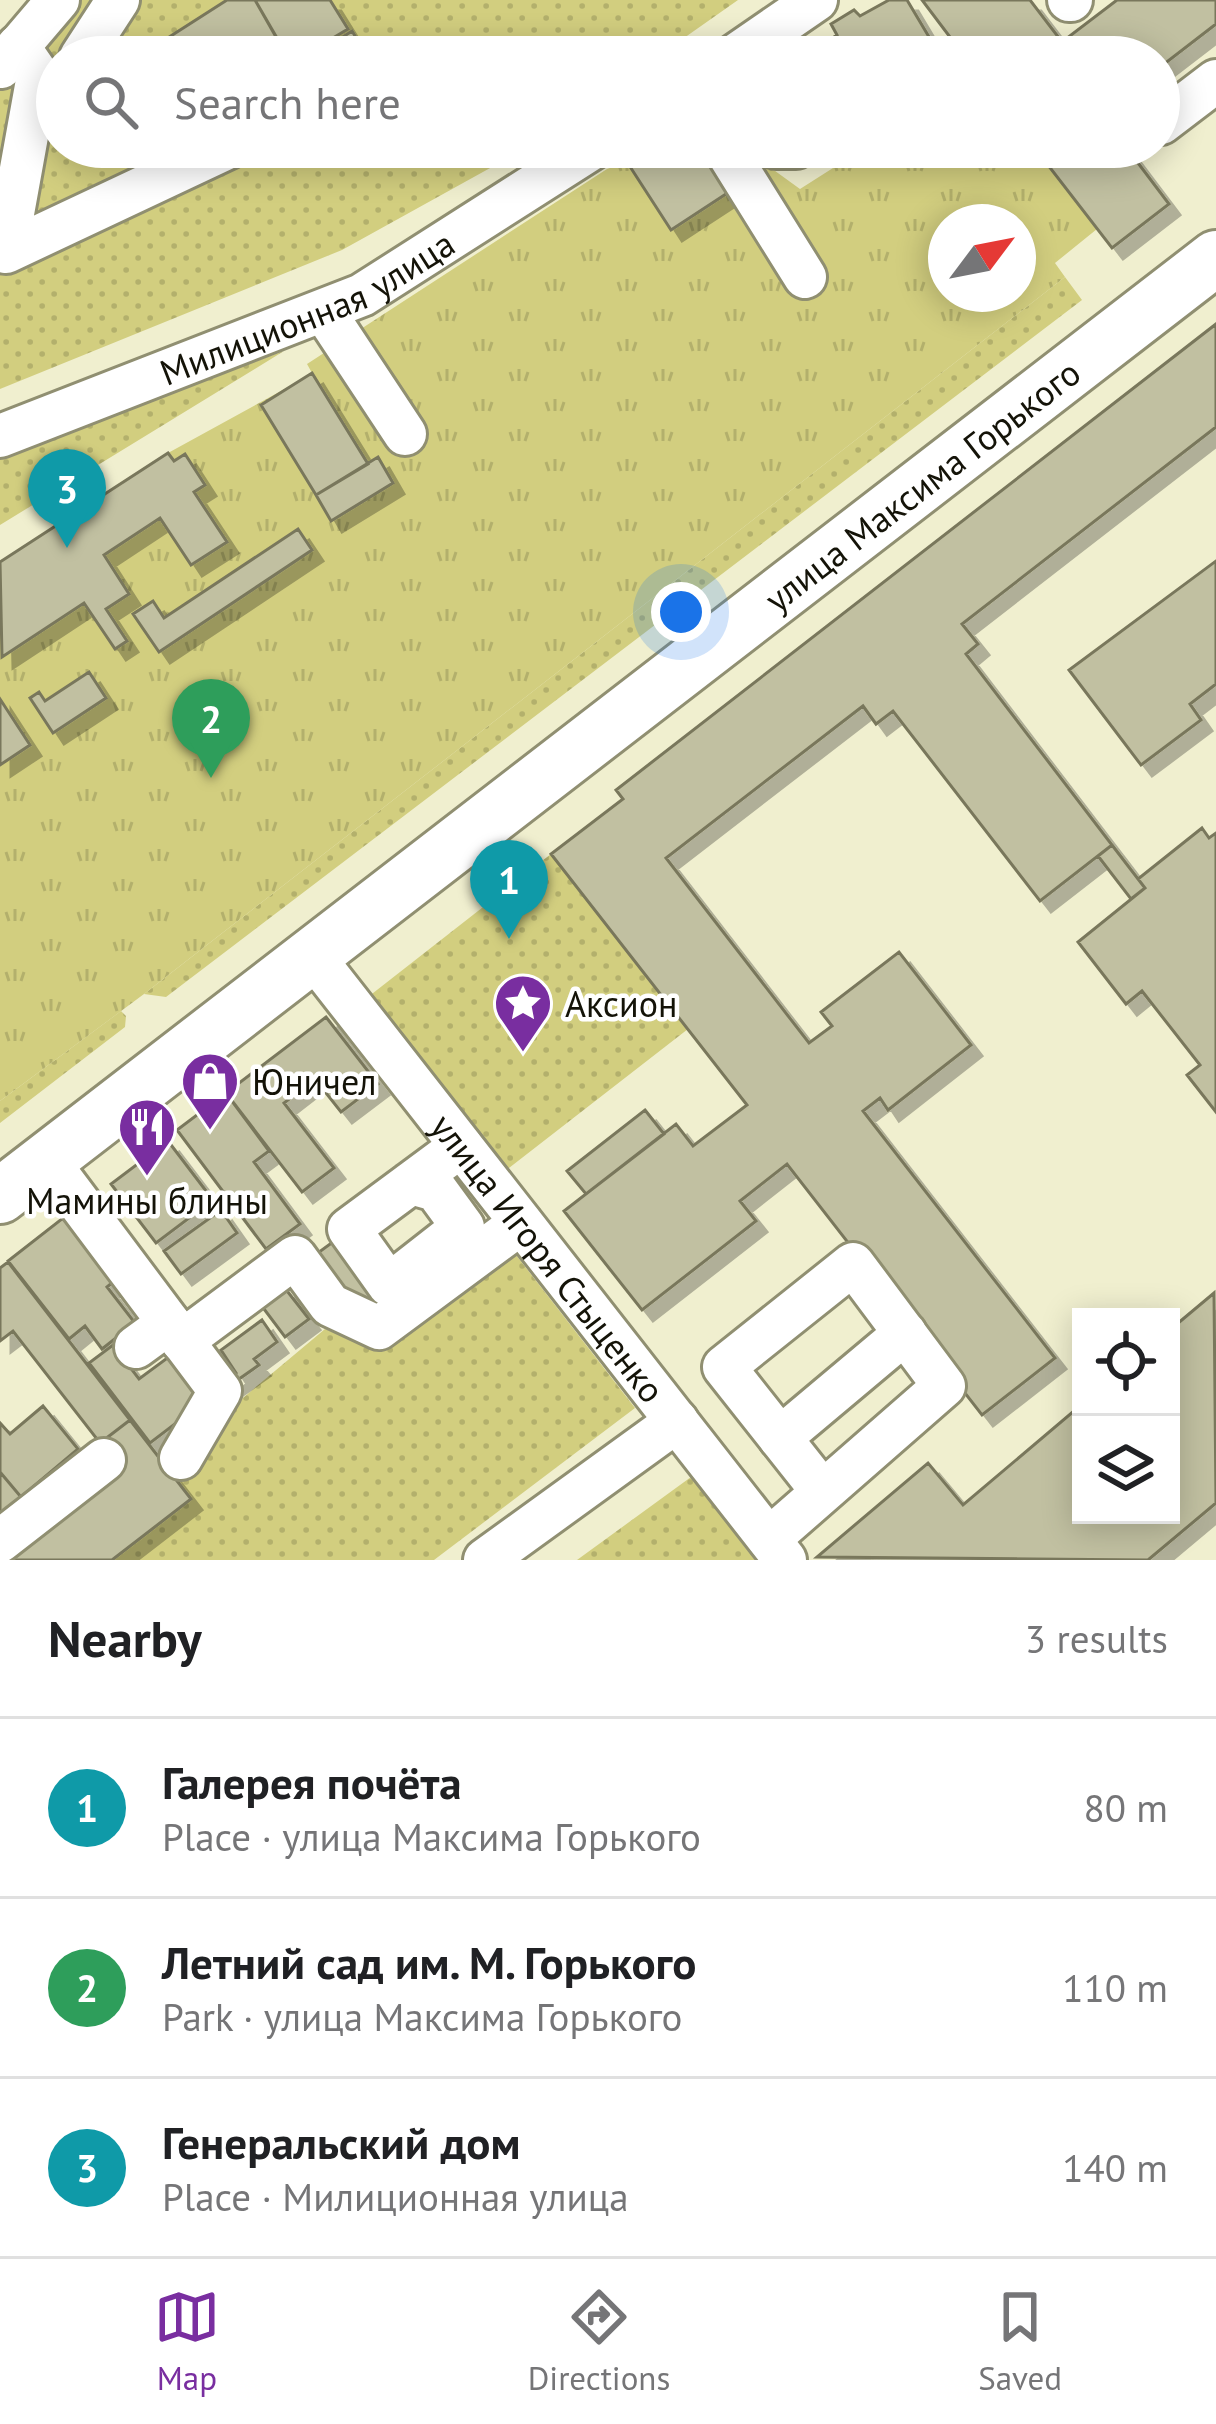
<!DOCTYPE html>
<html lang="en">
<head>
<meta charset="utf-8">
<style>
	body { margin:0; font-family:"PT Sans",sans-serif; background:#f6f6f6; color:#202124 }
	.controls { position:absolute; right:36px; bottom:36px; display:grid; overflow:hidden; border-radius:0px; box-shadow:0 6px 30px #0003 }
	.controls button { width:108px; height:108px; display:grid; place-items:center; padding:0; border:0; border-bottom:3px solid #e0e0e0; background:#fff; color:#202124; font:60px sans-serif }
	.compass { position:absolute; left:928px; top:204px; width:108px; height:108px; border-radius:50%; background:#fff; box-shadow:0 6px 30px #0003; rotate:58deg }
	.you { position:absolute; left:681px; top:612px; width:42px; height:42px; margin:-30px; border:9px solid #fff; border-radius:50%; background:#1a73e8; box-shadow:0 0 0 18px #1a73e833 }
	.badge { display:grid; place-items:center; width:78px; height:78px; border-radius:50%; background:#792ea0; color:#fff; font-size:39px; font-weight:700 }
	.pin { position:absolute; translate:-50% -99px; filter:drop-shadow(0 3px 6px #0008) }
	.pin::after { content:''; position:absolute; top:63px; width:42px; height:36px; background:inherit; clip-path:polygon(0 0,100% 0,50% 100%) }
	.list { margin:0; padding:0; list-style:none }
	h2 { display:flex; justify-content:space-between; align-items:center; height:156px; margin:0; padding:0 48px; font-size:51px }
	h2 small { font-size:39px; font-weight:400; color:#757577 }
	.list li { display:grid; grid-template-columns:78px 1fr auto; gap:36px; align-items:center; box-sizing:border-box; height:180px; padding:0 48px; border-top:3px solid #e0e0e0 }
	.list b { display:block; font-size:45px; white-space:nowrap }
	.list p { margin:0; font-size:39px; white-space:nowrap; color:#757577 }
	.list em { font-size:39px; font-style:normal; color:#757577 }
	.icon { flex:none; width:66px; height:66px; fill:none; stroke:currentColor; stroke-width:2; stroke-linecap:round; stroke-linejoin:round }
	.map { position:relative; flex:none; width:1216px; height:1560px; overflow:hidden }
	.search { position:absolute; background:#fff; box-shadow:0 6px 30px #0003; left:36px; right:36px; top:36px; height:132px; display:flex; align-items:center; gap:30px; box-sizing:border-box; padding:0 42px; border-radius:66px; color:#757577; font-size:45px }
	.sheet { height:696px; background:#fff }
	nav { display:flex; justify-content:space-around; align-items:center; box-sizing:border-box; height:168px; border-top:3px solid #e0e0e0; background:#fff; font-size:33px; color:#757577 }
	nav a { display:grid; justify-items:center; gap:6px }
	nav .on { color:#792ea0 }
	.map>svg:first-child { display:block }
	.grass { fill:url(#grass-dots) }
	.park { fill:url(#park-tufts); fill-rule:evenodd }
	.building { fill:#c1c0a1; stroke:#79775b; stroke-width:3; filter:url(#shadow) }
	.lines { fill:none; stroke-linecap:round; stroke-linejoin:round }
	.minor-casing { stroke:#908f71; stroke-width:48 }
	.major-casing { stroke:#908f71; stroke-width:60 }
	.minor { stroke:#fff; stroke-width:42 }
	.major { stroke:#fff; stroke-width:54 }
	.labels { text-anchor:middle; dominant-baseline:central; stroke-width:9; stroke-linejoin:round; paint-order:stroke }
	.street-label { font-size:36px; fill:#141308; stroke:#fff }
	.poi-label { font-size:36px; fill:#141308; stroke:#fff; text-anchor:start }
</style>
</head>
<body>
<div class="map">
<svg width="1216" height="1560" viewBox="0 0 1216 1560">
	<defs>
		<pattern id="grass-dots" width="8" height="8" patternUnits="userSpaceOnUse" patternTransform="scale(3)"><rect width="8" height="8" fill="#d2ce7f"/><path d="M2 2h.1M6 6h.1" fill="none" stroke="#b3b06c" stroke-width="1.8" stroke-linecap="round"/></pattern>
		<pattern id="park-tufts" width="24" height="20" patternUnits="userSpaceOnUse" patternTransform="scale(3)"><rect width="24" height="20" fill="#d2ce7f"/><path d="M3 7l-1-3M5 7V3M7 7l1-3M15 17l-1-3M17 17v-4M19 17l1-3" fill="none" stroke="#b3b06c"/></pattern>
		<filter id="shadow"><feDropShadow dx="11" dy="11" stdDeviation="0" flood-color="#0004"/></filter>
	</defs>
	<rect width="100%" height="100%" fill="#f0efcf"/>
	<path class="grass" d="M67,0H738L657,57H57V147H528L342,250L0,389V77Z
		M1065,277L1082,300L166,997L144,994Z
		M284,351L0,525V456Z
		M551,854L688,1029L505,1171L368,997Z
		M121,1011L126,1016L125,1027L0,1123V1101Z
		M509,1246L635,1408L434,1560H112L238,1402L325,1329L376,1348Z
		M691,1477L755,1560H577Z"/>
	<path class="park" d="M649,147H758L771,168L800,189L866,147H1034L1097,229L1055,263L1065,277L144,994L0,1101V562L168,453L301,380L312,373L307,364L607,169L627,162ZM946,222H1018V294H946Z"/>
	<path class="building" d="M227,0H255L284,51L274,57H138Z
		M255,0H330L348,29L301,57H288Z
		M889,0H907L935,47L918,57H803L837,35L831,24L854,10L860,16Z
		M922,0H1030L1062,42L1117,0H1216V24L1159,68V57H965Z
		M352,31L368,57H312Z
		M650,147H700L729,192L671,230L627,162Z
		M1034,147H1126L1169,204L1112,248Z
		M1216,324V427L962,624L978,644L966,654L1112,845L1040,901L893,711L876,724L863,706L666,858L809,1043L832,1026L821,1012L899,952L971,1045L888,1110L880,1098L863,1111L1055,1358L982,1415L787,1164L740,1201L756,1221L642,1310L564,1211L676,1124L693,1146L747,1105L551,854L623,799L616,790Z
		M312,373L368,464L316,495L261,405Z
		M168,453L174,461L185,454L205,485L194,492L227,542L191,565L160,518L104,555L129,594L106,609L127,641L115,649L84,603L2,657L0,562Z
		M378,457L393,483L331,521L316,495Z
		M298,529L312,550L159,652L133,614L153,601L164,618Z
		M1216,561V684L1190,704L1201,720L1141,765L1069,670Z
		M89,672L106,698L53,733L30,698L39,692L45,701Z
		M0,699L30,745L0,765Z
		M1202,828L1209,838L1216,833V1112L1187,1075L1200,1065L1142,991L1126,1004L1078,942L1145,888L1138,879Z
		M1112,845L1145,888L1131,899L1098,856Z
		M326,1017L378,1084L341,1112L315,1079L284,1103L334,1168L302,1192L226,1093Z
		M226,1093L269,1151L254,1162L300,1224L266,1249L177,1130Z
		M645,1110L664,1134L586,1194L567,1171Z
		M168,1141L213,1200L156,1243L111,1184Z
		M221,1210L237,1233L181,1274L164,1251Z
		M63,1218L113,1282L107,1287L135,1323L102,1349L85,1326L69,1339L8,1261Z
		M341,1236L389,1300L373,1311L346,1297L315,1255Z
		M8,1262L130,1420L100,1443L13,1331L0,1341V1268Z
		M284,1287L309,1319L285,1337L261,1305Z
		M1214,1293L1216,1503L1148,1560L817,1557L928,1463L963,1505L1081,1405V1515H1171V1329Z
		M262,1320L277,1342L254,1359L259,1365L229,1386L226,1381L236,1373L221,1350Z
		M113,1345L139,1379L170,1356L205,1401L150,1443L89,1363Z
		M43,1406L78,1449L21,1497L0,1472V1423L10,1434Z
		M130,1420L191,1499L112,1560H9L48,1529L100,1443Z
		M0,1472L21,1497L0,1514Z"/>
	<g class="lines">
		<defs>
			<g id="minor">
				<path d="M1069,0H1071"/>
				<path d="M18,46L38,75L6,252L229,147"/>
				<path d="M81,57L118,0"/>
				<path d="M733,57L816,0"/>
				<path d="M1,67L58,0"/>
				<path d="M1161,123L1216,81"/>
				<path d="M724,147L805,277"/>
				<path d="M776,147H796"/>
				<path d="M333,325L405,434"/>
				<path id="s1" d="M0,436L362,295L594,147"/>
				<path id="s2" d="M312,955L785,1560"/>
				<path d="M47,1160L220,1391L181,1458"/>
				<path d="M411,1183L436,1190L463,1227L389,1285L349,1229L461,1146"/>
				<path d="M182,1341L295,1257L330,1305L379,1328L521,1223"/>
				<path d="M136,1347L169,1323"/>
				<path d="M780,1438L905,1333"/>
				<path d="M769,1539L944,1386L853,1264L724,1367L822,1491"/>
				<path d="M0,1541L104,1460"/>
				<path d="M485,1560L677,1421"/>
			</g>
			<g id="major">
				<path id="s3" d="M0,1196L1216,258"/>
			</g>
		</defs>
		<use href="#minor" class="minor-casing"/>
		<use href="#major" class="major-casing"/>
		<use href="#minor" class="minor"/>
		<use href="#major" class="major"/>
	</g>
	<defs>
		<symbol id="sight-pin" viewBox="-11 -11 22 30"><path d="M0 17L-7.5 6A9.5 9.5 0 1 1 7.5 6Z" fill="#792ea0" stroke="#fff"/><path d="M0-6L1.8-2.2L6-1.7L2.9 1.2L3.7 5.4L0 3.3L-3.7 5.4L-2.9 1.2L-6-1.7L-1.8-2.2Z" fill="#fff"/></symbol>
		<symbol id="shop-pin" viewBox="-11 -11 22 30"><path d="M0 17L-7.5 6A9.5 9.5 0 1 1 7.5 6Z" fill="#792ea0" stroke="#fff"/><path d="M-5-2.5h2.3a2.7 3.5 0 0 1 5.4 0H5L5.5 6h-11ZM-1.5-2.5h3a1.5 2.3 0 0 0-3 0Z" fill="#fff"/></symbol>
		<symbol id="restaurant-pin" viewBox="-11 -11 22 30"><path d="M0 17L-7.5 6A9.5 9.5 0 1 1 7.5 6Z" fill="#792ea0" stroke="#fff"/><path d="M-5-6h1v4h1v-4h1v4h1v-4h1v5L-1.5 .5V6h-2V.5L-5-1ZM5-6V6H3V1.5H1.5Q1.5-4 5-6Z" fill="#fff"/></symbol>
	</defs>
	<g fill-rule="evenodd">
		<use href="#sight-pin" x="490" y="970" width="66" height="90"/>
		<use href="#shop-pin" x="177" y="1048" width="66" height="90"/>
		<use href="#restaurant-pin" x="114" y="1094" width="66" height="90"/>
	</g>
	<g class="labels">
		<g class="street-label">
			<text stroke="none"><textPath href="#s1" startOffset="333">Милиционная улица</textPath></text>
			<text stroke="none"><textPath href="#s3" startOffset="1164">улица Максима Горького</textPath></text>
			<text stroke="none"><textPath href="#s2" startOffset="384">улица Игоря Стыценко</textPath></text>
		</g>
		<g class="poi-label">
			<text x="565" y="1003">Аксион</text>
			<text x="252" y="1081">Юничел</text>
			<text x="147" y="1200" text-anchor="middle">Мамины блины</text>
		</g>
	</g>
</svg>
<div class="controls">
<button><svg class="icon" aria-label="locate" viewBox="0 0 24 24"><circle cx="12" cy="12" r="6"/><path d="M12 2v4M12 18v4M2 12h4M18 12h4"/></svg></button>
<button><svg class="icon" aria-label="layers" viewBox="0 0 24 24"><path d="M12 4l9 5-9 5-9-5zM3 14l9 5 9-5"/></svg></button>
</div>
<svg class="compass" viewBox="-18 -18 36 36"><path d="M0-13l5 13h-10z" fill="#e53935"/><path d="M0 13l5-13h-10z" fill="#757577"/></svg>
<div class="you"></div>
<div class="pin badge" style="left:509px;top:939px;background:#0f9aa8">1</div>
<div class="pin badge" style="left:211px;top:778px;background:#2e9e5b">2</div>
<div class="pin badge" style="left:67px;top:548px;background:#0f9aa8">3</div>
<div class="search"><svg class="icon" aria-label="search" viewBox="0 0 24 24"><circle cx="10" cy="10" r="6"/><path d="M15 15l6 6"/></svg>Search here</div>
</div>
<section class="sheet">
<h2>Nearby<small>3 results</small></h2>
<ul class="list">
<li><span class="badge" style="background:#0f9aa8">1</span><div><b>Галерея почёта</b><p>Place · улица Максима Горького</p></div><em>80 m</em></li>
<li><span class="badge" style="background:#2e9e5b">2</span><div><b>Летний сад им. М. Горького</b><p>Park · улица Максима Горького</p></div><em>110 m</em></li>
<li><span class="badge" style="background:#0f9aa8">3</span><div><b>Генеральский дом</b><p>Place · Милиционная улица</p></div><em>140 m</em></li>
</ul>
</section>
<nav>
<a class="on"><svg class="icon" aria-label="map" viewBox="0 0 24 24"><path d="M3 6l6-2 6 2 6-2v14l-6 2-6-2-6 2zM9 4v14M15 6v14"/></svg>Map</a>
<a><svg class="icon" aria-label="directions" viewBox="0 0 24 24"><path d="M12 3l9 9-9 9-9-9zM9 14v-3h6M13 9l2 2-2 2"/></svg>Directions</a>
<a><svg class="icon" aria-label="saved" viewBox="0 0 24 24"><path d="M7 4h10v16l-5-4-5 4z"/></svg>Saved</a>
</nav>
</body>
</html>
